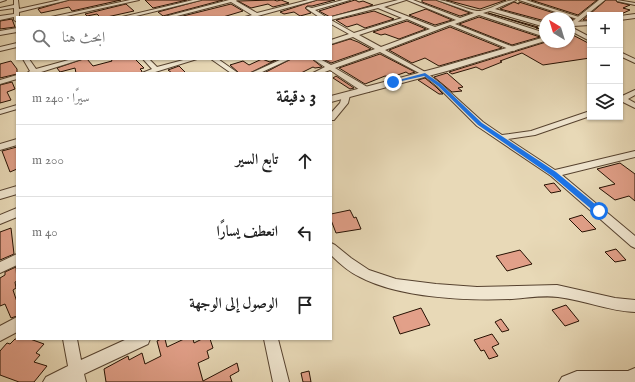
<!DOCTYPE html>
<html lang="ar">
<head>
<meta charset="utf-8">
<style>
	body { margin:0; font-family:"IM FELL English",Amiri,serif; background:#f2f2f2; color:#222; direction:rtl }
	.controls { position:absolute; right:12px; top:12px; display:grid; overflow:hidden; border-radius:0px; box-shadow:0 1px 3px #0004 }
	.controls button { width:36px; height:36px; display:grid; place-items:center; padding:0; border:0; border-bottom:1px solid #e0e0e0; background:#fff; color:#222; font:20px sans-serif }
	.compass { position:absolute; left:539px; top:12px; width:36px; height:36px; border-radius:50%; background:#fff; box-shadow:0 1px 3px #0004; rotate:322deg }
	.stop { position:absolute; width:12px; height:12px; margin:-9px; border:3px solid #1a73e8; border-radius:50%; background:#fff }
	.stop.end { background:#1a73e8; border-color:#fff; box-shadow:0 1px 4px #0008 }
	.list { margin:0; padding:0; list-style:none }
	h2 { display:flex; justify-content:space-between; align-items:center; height:52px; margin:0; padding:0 16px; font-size:17px }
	h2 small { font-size:13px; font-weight:400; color:#767676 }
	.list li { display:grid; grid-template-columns:26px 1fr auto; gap:12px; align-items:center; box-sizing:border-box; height:72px; padding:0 16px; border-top:1px solid #e0e0e0 }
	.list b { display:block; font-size:15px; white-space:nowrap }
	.list em { font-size:13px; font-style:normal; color:#767676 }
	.icon { flex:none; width:22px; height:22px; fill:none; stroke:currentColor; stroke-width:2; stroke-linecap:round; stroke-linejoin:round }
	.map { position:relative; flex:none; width:635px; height:382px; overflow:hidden; direction:ltr }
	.search { position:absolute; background:#fff; box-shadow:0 1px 3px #0004; left:16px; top:16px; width:316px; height:44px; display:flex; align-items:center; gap:10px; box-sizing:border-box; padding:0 14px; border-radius:0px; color:#767676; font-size:15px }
	.panel { position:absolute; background:#fff; box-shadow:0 1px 3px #0004; left:16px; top:72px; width:316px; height:268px; border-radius:0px; direction:rtl }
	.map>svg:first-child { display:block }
	.building { fill:#e2a089; stroke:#251002 }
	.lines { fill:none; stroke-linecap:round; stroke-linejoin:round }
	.minor-casing { stroke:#56422f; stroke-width:2 }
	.tertiary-casing { stroke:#56422f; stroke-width:2 }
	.minor { fill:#f0e6d0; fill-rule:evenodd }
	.tertiary { fill:#f0e6d0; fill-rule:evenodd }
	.route { fill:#1a73e8 }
</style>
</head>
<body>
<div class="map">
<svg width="635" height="382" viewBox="0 0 635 382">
	<rect width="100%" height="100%" fill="#e8d9b7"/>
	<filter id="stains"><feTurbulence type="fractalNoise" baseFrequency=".005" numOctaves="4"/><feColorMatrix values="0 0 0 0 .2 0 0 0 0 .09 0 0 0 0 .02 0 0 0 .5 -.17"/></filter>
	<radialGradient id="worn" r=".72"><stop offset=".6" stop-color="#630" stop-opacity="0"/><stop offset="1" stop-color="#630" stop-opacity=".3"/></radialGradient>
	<path class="building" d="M69,0H121L72,11L69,7L41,13L38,9Z
		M145,0H187L153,8Z
		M202,0H223L163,16L158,12Z
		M274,0L277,1L281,0L289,3L273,7L268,4L251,8L238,1Z
		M317,0H335L312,6H307L305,8L311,13L300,16L294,12L284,14L280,12Z
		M355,0L359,2L363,1L373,5L330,17L319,11Z
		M422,0H436L470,13L460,16L422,2Z
		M446,0H506L480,9Z
		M531,0H597L578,15Z
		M606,0H616L617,2L630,5L623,8L630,10L619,15H590V20H583Z
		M514,2L519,4V2L573,19L569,22V18H545V21L500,9Z
		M126,4L134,11L107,17H100L97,14L87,16L85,14Z
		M231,4L243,11L223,17H179Z
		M426,9L452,20L435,25L409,15Z
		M374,11L394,19L365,28L357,24L347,27L336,20Z
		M488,13L538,27L536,28L544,30Z
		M479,17L540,37L512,45L459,24Z
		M12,19L15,27L0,29V21Z
		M407,21L426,29L399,39L385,34L381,35L373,32Z
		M450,27L502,48L439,66L425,58L412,63L389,50Z
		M569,33L590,44V58L543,65L522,53L500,61L502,62L482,70L476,67L452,74L449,72L546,42H569Z
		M350,39L358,42L371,49L331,63L323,59H331V45Z
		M380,54L415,72L409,74L406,72L392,77L385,76L365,84L339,68Z
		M83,59H87L93,66L112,61L111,59H135L144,68L140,69L142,71L141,73H76L75,68L60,72L57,68Z
		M262,59L270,62L278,59L250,73H239L230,65L243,61L249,65Z
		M291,59H312L322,67L315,68L313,67L301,73H264Z
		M11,61L17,69V74L0,78V64Z
		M179,66L186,73H172L168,70Z
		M447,73L463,87L458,88L462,91L452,92L434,77Z
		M336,76L354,88L350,89L333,78Z
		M425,78L436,87L443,94H439L418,80Z
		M12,82L15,89L7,92L11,100L0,103V85Z
		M17,147V169L10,172L2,151Z
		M620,163L635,174V201L629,196L615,200L599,188L615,184L597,169Z
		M554,183L561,191L551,193L544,185Z
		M350,210L354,218L356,217L361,229L336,233L331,220V214Z
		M582,215L596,229L582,232L569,219Z
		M11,228L14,254L0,260V232Z
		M616,249L626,260L615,262L605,252Z
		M520,250L532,264L507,271L496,256Z
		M16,267L17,281L15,282L16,288L13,290L17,302V316L11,318L5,304L0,306V278L5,275V272Z
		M566,305L579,321L565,326L552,310Z
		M421,308L430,325L400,334L393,317Z
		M501,319L509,330L502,332L495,322Z
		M492,334L499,344L492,347L498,356L489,359L484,350L481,351L474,340Z
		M15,339H30L44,344L36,353L40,355L34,362L47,366L34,382H19L0,375V351L7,343L10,344Z
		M161,339H165L167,347L184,339H193L194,343L202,339H210L213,348L207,351L209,358L198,363L203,381L237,363L239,371L230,376L232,382H106L104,369L128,356L129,360L142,353L145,364L161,356L157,341Z
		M309,371L311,382H303L301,373Z"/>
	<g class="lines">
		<defs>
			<path id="minor" d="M0,0H6L0,2Z
				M14,0H18L19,9L60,0H68L19,12V17H17V22L14,20V17L0,20V16L14,14V8L0,10V8L14,5Z
				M130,0H139L62,17H51Z
				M193,0H201L132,17H122Z
				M229,0H237L236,1L257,13L308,0H316L254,17H245L252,15L231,2L173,17H164Z
				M343,0H350L315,10L326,17H319L306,8L308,7L312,8Z
				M398,0H406L384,7L435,27L456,20L407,0H413L460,18L474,13L437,0C450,0 470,12 480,11C493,9 503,0 516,0L495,9L545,23V27L490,11L483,13L545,33V37L479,15L455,24L516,48L517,49L514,51L450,25L385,50L427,73L441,84L483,122L502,135L531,131L590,111V116L535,135L508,139L555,170L635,151V157L562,175L635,236V248L631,246L551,176L477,126L437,86L423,75L380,52L335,68L369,88V92H363L330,70L322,73H313L325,67L313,59H320L331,65L375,49L353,37L331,44V40L349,34L331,24V17ZM378,8L402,18L354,33L331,20ZM407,19L430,29L381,47L359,35Z
				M519,0H526L582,18L577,19Z
				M617,0L635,3V5L617,1Z
				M635,14V18L620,20V16Z
				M590,21V25L573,26L570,24L573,22Z
				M569,26L590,37V41L569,30Z
				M17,28V32L0,35V31Z
				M17,43V47L0,51V47Z
				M620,52L635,59V63L620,56Z
				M23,59H29L36,69L72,59H82L38,73H27L30,71Z
				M143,59H149L157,67L187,59H197L152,73H142L152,69Z
				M211,59H218L238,73H231Z
				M282,59H290L260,73H251Z
				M17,75V79L0,84V80Z
				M635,90V95L628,99L635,103V108L623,102H620V97Z
				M343,93H346L350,95L348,103L334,120H331V113L340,103Z
				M17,105V109L0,114V110Z
				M17,139V145L0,150V144Z
				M17,208V217L0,224V215Z
				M331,243L335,245L351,258L369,270L396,279L436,284L477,287L557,285L615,298L635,300V312C608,311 584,300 558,297C543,295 527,298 512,299C467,301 400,298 360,277C349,272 340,264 331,255Z
				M17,254V265L0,273V262Z
				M17,317V332L0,341V326Z
				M63,339H77L81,360L127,339H150L148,344L84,374L86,382H43L46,377L68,366Z
				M264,339H278L289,382H273Z
				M635,368V382H559L562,377L577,371H628Z"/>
			<path id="tertiary" d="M599,0H605L569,29V24Z
				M545,37V41L447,71L331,102V96L441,67Z
				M17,186V194L0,199V191Z"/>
		</defs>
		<use href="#minor" class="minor-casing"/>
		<use href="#tertiary" class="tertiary-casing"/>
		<use href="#minor" class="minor"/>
		<use href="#tertiary" class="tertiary"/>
	</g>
	<path class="route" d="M425,73L441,84L482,123L556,172L601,209V213H596L552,176L478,125L438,86L424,76L393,83L391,82Z"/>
	<rect width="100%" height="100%" filter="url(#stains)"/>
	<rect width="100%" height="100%" fill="url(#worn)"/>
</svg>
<div class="controls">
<button>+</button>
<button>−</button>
<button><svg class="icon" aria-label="layers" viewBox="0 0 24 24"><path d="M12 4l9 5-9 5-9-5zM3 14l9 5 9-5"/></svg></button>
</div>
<svg class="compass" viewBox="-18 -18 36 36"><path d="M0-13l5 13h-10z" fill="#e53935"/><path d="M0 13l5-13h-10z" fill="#767676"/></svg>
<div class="stop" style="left:599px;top:211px"></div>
<div class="stop end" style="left:393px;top:82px"></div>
<div class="search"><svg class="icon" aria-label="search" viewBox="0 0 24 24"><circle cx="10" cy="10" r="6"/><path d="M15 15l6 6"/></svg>ابحث هنا</div>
<section class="panel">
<h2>3 دقيقة<small>سيرًا · 240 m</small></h2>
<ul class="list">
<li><svg class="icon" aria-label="ahead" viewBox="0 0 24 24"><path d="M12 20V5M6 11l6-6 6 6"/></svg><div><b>تابع السير</b></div><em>200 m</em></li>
<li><svg class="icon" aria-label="left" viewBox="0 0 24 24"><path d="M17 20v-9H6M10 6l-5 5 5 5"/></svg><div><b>انعطف يسارًا</b></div><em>40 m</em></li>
<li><svg class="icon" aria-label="arrive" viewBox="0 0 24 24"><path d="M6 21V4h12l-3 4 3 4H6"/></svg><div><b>الوصول إلى الوجهة</b></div></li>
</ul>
</section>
</div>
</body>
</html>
